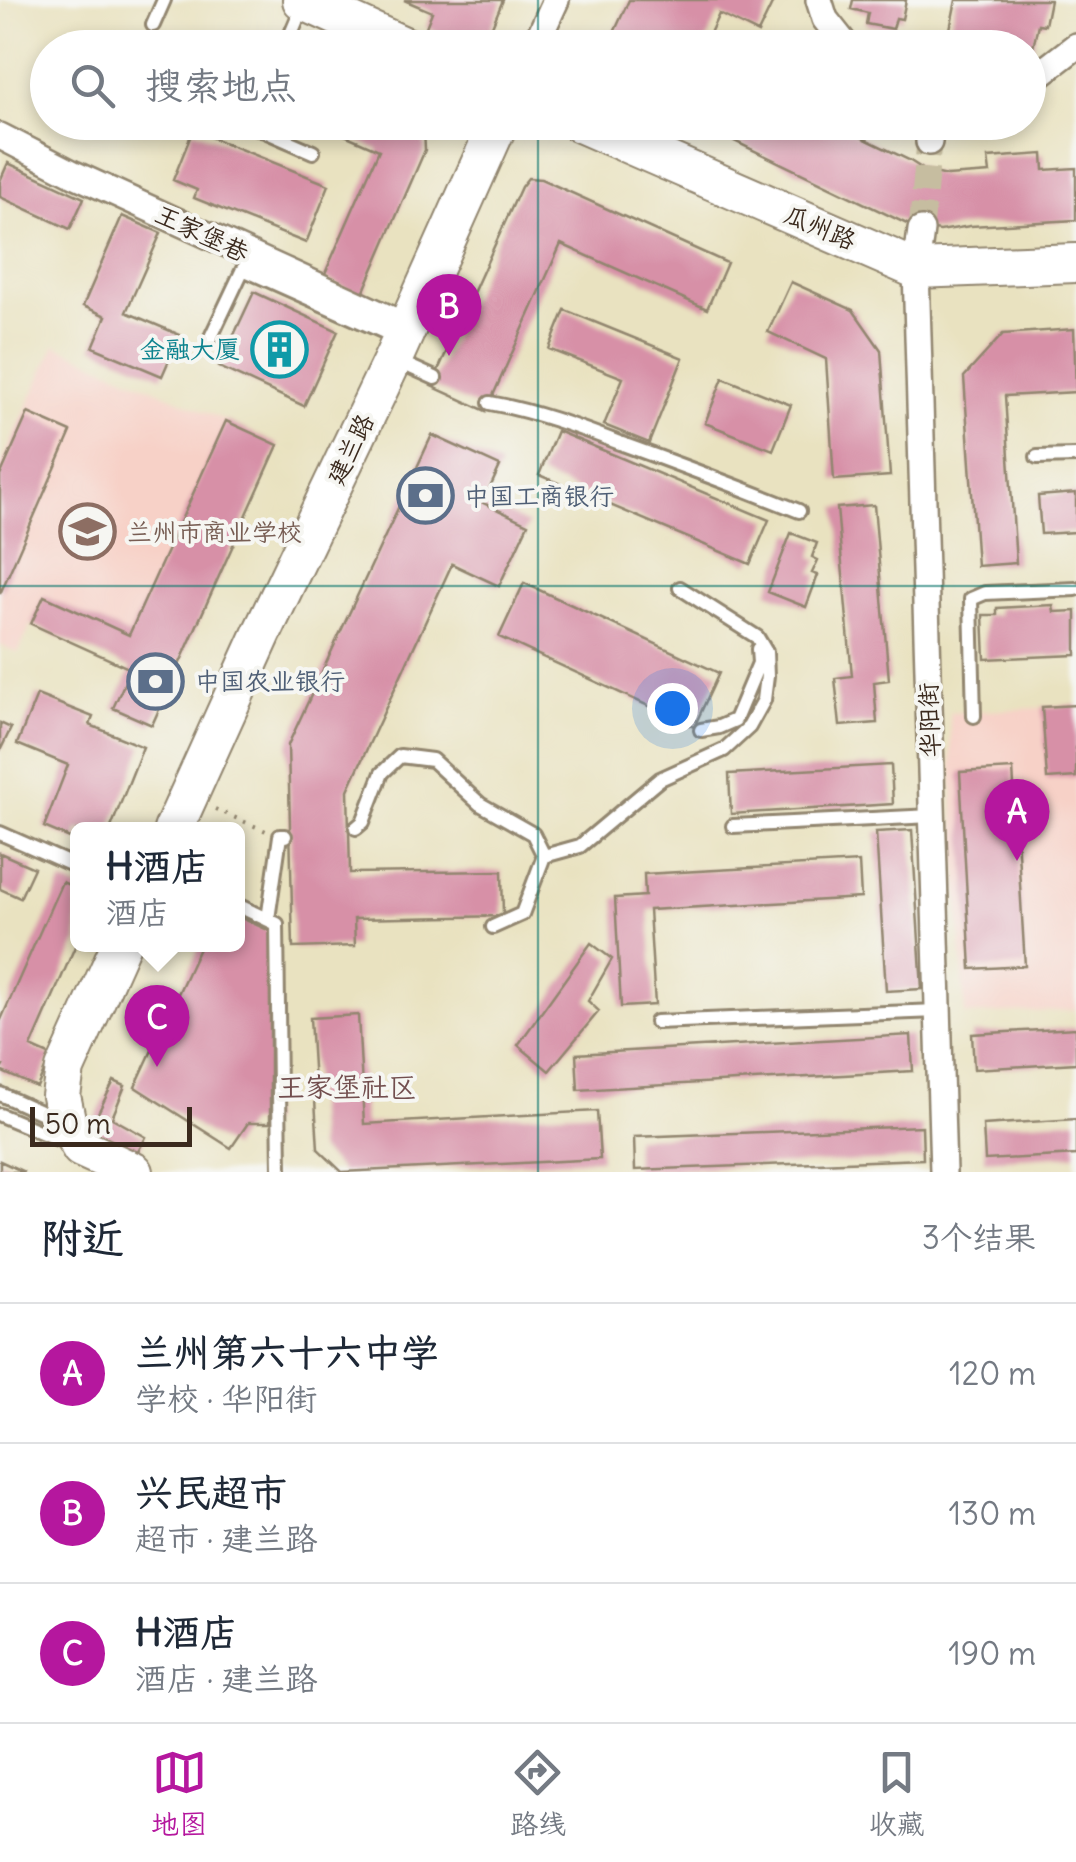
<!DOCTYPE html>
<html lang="zh">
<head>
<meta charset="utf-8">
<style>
	body { margin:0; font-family:Delius,"LXGW WenKai TC",sans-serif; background:#f6f6f7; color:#1f2937 }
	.scale { position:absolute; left:30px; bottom:25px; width:162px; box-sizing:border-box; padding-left:10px; border:5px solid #3b2a1e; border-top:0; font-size:28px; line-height:35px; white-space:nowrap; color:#3b2a1e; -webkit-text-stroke:8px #f6f6f2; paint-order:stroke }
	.you { position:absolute; left:672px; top:708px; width:35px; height:35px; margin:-25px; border:8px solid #fff; border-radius:50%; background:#1a73e8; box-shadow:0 0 0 15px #1a73e833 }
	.badge { display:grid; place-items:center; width:65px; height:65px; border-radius:50%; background:#b5179e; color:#fff; font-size:32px; font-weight:700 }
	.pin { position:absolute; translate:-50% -82px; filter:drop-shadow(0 2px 5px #0008) }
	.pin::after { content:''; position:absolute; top:52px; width:35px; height:30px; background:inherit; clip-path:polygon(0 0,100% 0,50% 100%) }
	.popup { position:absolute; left:70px; top:822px; width:175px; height:130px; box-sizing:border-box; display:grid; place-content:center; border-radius:15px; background:#fff; filter:drop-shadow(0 2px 8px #0005); font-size:32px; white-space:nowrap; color:#747a83 }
	.popup b { font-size:38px; color:#1f2937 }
	.popup::after { content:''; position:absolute; left:50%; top:100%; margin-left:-20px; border:20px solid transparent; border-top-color:#fff }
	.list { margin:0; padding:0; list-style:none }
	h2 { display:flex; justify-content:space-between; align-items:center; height:130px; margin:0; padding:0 40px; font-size:42px }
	h2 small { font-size:32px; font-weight:400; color:#747a83 }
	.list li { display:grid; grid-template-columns:65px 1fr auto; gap:30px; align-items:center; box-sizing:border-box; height:140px; padding:0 40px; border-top:2px solid #e0e1e3 }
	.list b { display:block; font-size:38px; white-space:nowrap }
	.list p { margin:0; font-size:32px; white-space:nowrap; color:#747a83 }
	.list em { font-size:32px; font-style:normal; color:#747a83 }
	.icon { flex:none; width:55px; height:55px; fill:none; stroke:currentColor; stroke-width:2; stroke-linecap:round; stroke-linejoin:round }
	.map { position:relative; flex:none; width:1076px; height:1172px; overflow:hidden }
	.search { position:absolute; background:#fff; box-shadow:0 5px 15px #0003; left:30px; right:30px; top:30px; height:110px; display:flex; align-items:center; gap:25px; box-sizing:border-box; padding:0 35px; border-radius:55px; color:#747a83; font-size:38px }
	.sheet { height:550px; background:#fff }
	nav { display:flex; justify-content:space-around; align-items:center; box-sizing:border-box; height:140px; border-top:2px solid #e0e1e3; background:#fff; font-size:28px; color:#747a83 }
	nav a { display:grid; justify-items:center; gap:5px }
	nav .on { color:#b5179e }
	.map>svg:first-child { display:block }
	.built { fill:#f7d1c7 }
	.building { fill:#d790a7 }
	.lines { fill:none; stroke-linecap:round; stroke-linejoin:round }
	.street-tunnel { stroke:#c6bda0; stroke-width:25; stroke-dasharray:25 12; stroke-linecap:butt }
	.lane-casing { stroke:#92866f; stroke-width:18 }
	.street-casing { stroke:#92866f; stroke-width:30 }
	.secondary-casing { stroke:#92866f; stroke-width:42 }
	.path { stroke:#92866f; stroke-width:4; stroke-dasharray:2.5 8; stroke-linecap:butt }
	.lane { stroke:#fff; stroke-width:12 }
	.street { stroke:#fff; stroke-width:25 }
	.secondary { stroke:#fff; stroke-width:38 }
	.grid { fill:none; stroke:#0f766e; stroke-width:2.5; stroke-opacity:0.55 }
	.labels { text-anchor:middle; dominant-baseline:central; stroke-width:8; stroke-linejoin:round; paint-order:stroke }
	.street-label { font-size:25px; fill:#3b2a1e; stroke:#f6f6f2 }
	.culture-label { font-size:25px; fill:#0d838f; stroke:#f6f6f2; text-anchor:end }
	.service-label { font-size:25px; fill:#4e5e75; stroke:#f6f6f2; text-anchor:start }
	.education-label { font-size:25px; fill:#785e54; stroke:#f6f6f2; text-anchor:start }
	.neighbourhood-label { font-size:28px; fill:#724e4e; stroke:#f6f6f2 }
</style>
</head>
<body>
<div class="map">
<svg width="1076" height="1172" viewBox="0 0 1076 1172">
	<rect width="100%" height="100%" fill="#f6f6f2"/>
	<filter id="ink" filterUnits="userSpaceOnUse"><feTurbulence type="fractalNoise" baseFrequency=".01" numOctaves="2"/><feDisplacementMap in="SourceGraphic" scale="20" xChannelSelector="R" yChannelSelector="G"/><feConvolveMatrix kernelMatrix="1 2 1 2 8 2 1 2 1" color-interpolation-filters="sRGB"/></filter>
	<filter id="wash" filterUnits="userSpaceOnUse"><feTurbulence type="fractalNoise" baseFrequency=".0048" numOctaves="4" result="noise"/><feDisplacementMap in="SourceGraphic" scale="40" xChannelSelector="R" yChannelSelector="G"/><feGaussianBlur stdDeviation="2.25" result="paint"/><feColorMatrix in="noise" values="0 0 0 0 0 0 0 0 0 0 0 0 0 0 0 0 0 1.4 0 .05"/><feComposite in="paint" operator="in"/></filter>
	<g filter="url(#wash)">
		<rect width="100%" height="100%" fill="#e9e2c0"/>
		<path class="built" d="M55,345L226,421L129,635L44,596L18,653L0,645V467Z
			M1076,706V1010L965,1015L949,713Z"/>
		<g id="blocks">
			<path class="building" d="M404,0H503L483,48H474L426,27L432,12Z
				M629,0H774L758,33L719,14L703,48H607Z
				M853,0H906L902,19L896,18L893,29L866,24L868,13L851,9Z
				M956,0H1050L1045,25L1038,24L1030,62H1028V48H984V45L948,39Z
				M315,122H420L424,129L425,150L362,295L323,278L379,150Z
				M695,122H830L909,160L926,171L947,176L990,173L988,158L1043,154L1044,170L1076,168V220L970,226L940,231L911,226Z
				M193,130L329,185L306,243L194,198L197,190L173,180Z
				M8,163L84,198L70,229L0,197V181Z
				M528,178L541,179L727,263L707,309L561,244L486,411L431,386L521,187Z
				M122,216L161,233L126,312L180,335L162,376L93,347L106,316L83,306Z
				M791,282L853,310L881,350L890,476L834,480L826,359L768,332Z
				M254,292L338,331L304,406L219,367Z
				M565,310L683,358L649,443L604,425L623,378L549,349Z
				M1074,329L1076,392L1005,396L1016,563L977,566L964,377L1003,334Z
				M723,378L791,405L773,450L705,423Z
				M28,413L71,432L0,594V476Z
				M226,421L278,445L152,725L113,708L131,669L31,624L44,596L129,635Z
				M557,431L769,520L750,564L539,475Z
				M432,435L500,466L483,503L528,524L499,586L452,564L348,790L350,873L502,871L503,916L354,919L355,946L293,948L288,745Z
				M1076,493V532L1041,534L1038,496Z
				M874,505L889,680L874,682L877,723L840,726L835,678L852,676L837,508Z
				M791,533L817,543L812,557L818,560L812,573L818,575L806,607L768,592Z
				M524,583L719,673L694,727L499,637Z
				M1053,605L1054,612L1076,611V655L985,659L983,615H997V608Z
				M37,695L93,717L90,725L143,747L110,830H77V841L44,827L68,765L17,744Z
				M1076,705V777L1047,779L1042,707Z
				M0,723L11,728L0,751Z
				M891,765L893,804L731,814L729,774Z
				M1013,769L1025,966L971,969L960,772Z
				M912,830L922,989L886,991L876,832Z
				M0,853L34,868L20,898L0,889Z
				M859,862L861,898L649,910L655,1005L621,1007L615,898L645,896L644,874Z
				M62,882L77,888V942L31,1047L51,1056L37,1087L0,1071L3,1066L0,1065V1022Z
				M237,916L270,931V1123H248L231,1148L135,1087L201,944H237Z
				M591,943L612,959L588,1001L599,1011L549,1071L518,1045Z
				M358,1015L364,1124L597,1111L600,1159L342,1172L318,1149L310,1018Z
				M1076,1028V1063L974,1069L972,1034Z
				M911,1035L913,1071L578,1090L576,1054Z
				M114,1081L125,1086L112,1118L146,1137L135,1157L107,1142L99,1133L94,1121Z
				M1076,1119V1155L985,1160L983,1125Z
				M922,1126L923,1159L635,1170L634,1137Z
				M0,1161L24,1172H0Z"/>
		</g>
	</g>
	<g filter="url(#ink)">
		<use href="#blocks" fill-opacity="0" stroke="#92866f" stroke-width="2.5"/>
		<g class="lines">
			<path class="street-tunnel" d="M921,230L929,142"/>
			<defs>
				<path id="lane" d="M153,25L164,0
					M285,48L304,3
					M252,122L251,125L313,152
					M209,341L243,269L398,338
					M395,360L435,378
					M490,403C534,411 575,426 617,442C678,464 739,487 799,511
					M1037,457L1076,456
					M974,716L971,599L985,593L1076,589
					M701,730L719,727L735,720L759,663L758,649
					M733,826L932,816
					M356,828L363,822L382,773L400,756L432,760L480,804L533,834L544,856L522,914L493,927
					M0,833L77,867
					M544,856L580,846L660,779L724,750L749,727L764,700L767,676L766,652L757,637L680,588
					M237,905L277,924L280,1172
					M268,919L280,836H285
					M656,1022L938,1011
					M0,1094L60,1121
					M0,1115L65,1142"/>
				<path id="street" d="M819,0L825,19L848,48
					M534,48L556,0
					M1028,83L1076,46
					M0,136L74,174L406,326
					M929,142L931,122
					M921,230L916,269L943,1172"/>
				<path id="secondary" d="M302,0L408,48
					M578,122L916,269L1076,263
					M173,830L262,633L393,359L499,122
					M121,944L65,1069L61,1096L67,1124L81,1148L134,1172"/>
			</defs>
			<use href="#lane" class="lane-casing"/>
			<use href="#street" class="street-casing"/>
			<use href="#secondary" class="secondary-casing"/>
			<path class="path" d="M215,809L266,831"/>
			<use href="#lane" class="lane"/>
			<use href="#street" class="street"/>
			<use href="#secondary" class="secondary"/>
		</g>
	</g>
	<path class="grid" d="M538,0V48M538,122V1172M0,586H1076"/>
	<defs>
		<symbol id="building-ring" viewBox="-11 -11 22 22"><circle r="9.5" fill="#f6f6f2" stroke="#0f9aa8" stroke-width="1.5"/><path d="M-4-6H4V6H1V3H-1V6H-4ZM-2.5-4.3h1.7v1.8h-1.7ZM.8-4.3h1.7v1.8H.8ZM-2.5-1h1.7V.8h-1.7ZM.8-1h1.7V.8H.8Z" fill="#0f9aa8"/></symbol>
		<symbol id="bank-ring" viewBox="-11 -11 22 22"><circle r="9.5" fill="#f6f6f2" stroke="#5c6f8a" stroke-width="1.5"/><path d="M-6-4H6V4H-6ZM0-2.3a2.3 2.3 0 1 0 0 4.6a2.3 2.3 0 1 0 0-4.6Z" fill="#5c6f8a"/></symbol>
		<symbol id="university-ring" viewBox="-11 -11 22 22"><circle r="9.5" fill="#f6f6f2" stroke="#8d6e63" stroke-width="1.5"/><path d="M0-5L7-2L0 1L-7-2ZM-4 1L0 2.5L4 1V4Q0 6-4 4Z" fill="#8d6e63"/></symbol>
	</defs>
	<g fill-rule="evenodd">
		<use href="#building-ring" x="248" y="318" width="63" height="63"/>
		<use href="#bank-ring" x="394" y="464" width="63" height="63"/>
		<use href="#university-ring" x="56" y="500" width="63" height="63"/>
		<use href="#bank-ring" x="124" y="650" width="63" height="63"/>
	</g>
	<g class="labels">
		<g class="street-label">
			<text transform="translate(820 227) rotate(23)">瓜州路</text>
			<text transform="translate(202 233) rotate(25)">王家堡巷</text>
			<text transform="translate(350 449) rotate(-64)">建兰路</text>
			<text transform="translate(929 720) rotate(-92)">华阳街</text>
		</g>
		<g class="culture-label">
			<text x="240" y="349">金融大厦</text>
		</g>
		<g class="service-label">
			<text x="464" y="496">中国工商银行</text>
			<text x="195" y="681">中国农业银行</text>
		</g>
		<g class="education-label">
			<text x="127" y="532">兰州市商业学校</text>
		</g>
		<g class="neighbourhood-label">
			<text x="347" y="1087">王家堡社区</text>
		</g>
	</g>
</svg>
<div class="scale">50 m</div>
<div class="you"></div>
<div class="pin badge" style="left:1017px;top:861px">A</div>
<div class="pin badge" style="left:449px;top:356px">B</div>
<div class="pin badge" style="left:157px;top:1067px">C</div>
<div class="popup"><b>H酒店</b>酒店</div>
<div class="search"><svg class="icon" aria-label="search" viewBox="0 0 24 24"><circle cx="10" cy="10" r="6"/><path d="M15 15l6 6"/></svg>搜索地点</div>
</div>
<section class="sheet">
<h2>附近<small>3个结果</small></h2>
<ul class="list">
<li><span class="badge">A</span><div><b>兰州第六十六中学</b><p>学校 · 华阳街</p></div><em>120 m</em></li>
<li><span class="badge">B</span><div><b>兴民超市</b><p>超市 · 建兰路</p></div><em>130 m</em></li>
<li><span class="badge">C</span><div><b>H酒店</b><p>酒店 · 建兰路</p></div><em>190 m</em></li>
</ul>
</section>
<nav>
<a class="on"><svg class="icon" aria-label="map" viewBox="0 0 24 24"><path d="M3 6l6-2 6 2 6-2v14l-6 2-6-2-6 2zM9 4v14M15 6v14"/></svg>地图</a>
<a><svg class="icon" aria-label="directions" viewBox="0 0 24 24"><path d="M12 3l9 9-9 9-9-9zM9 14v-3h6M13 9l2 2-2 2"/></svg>路线</a>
<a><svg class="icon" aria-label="saved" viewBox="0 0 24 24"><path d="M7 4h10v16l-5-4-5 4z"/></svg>收藏</a>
</nav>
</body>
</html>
